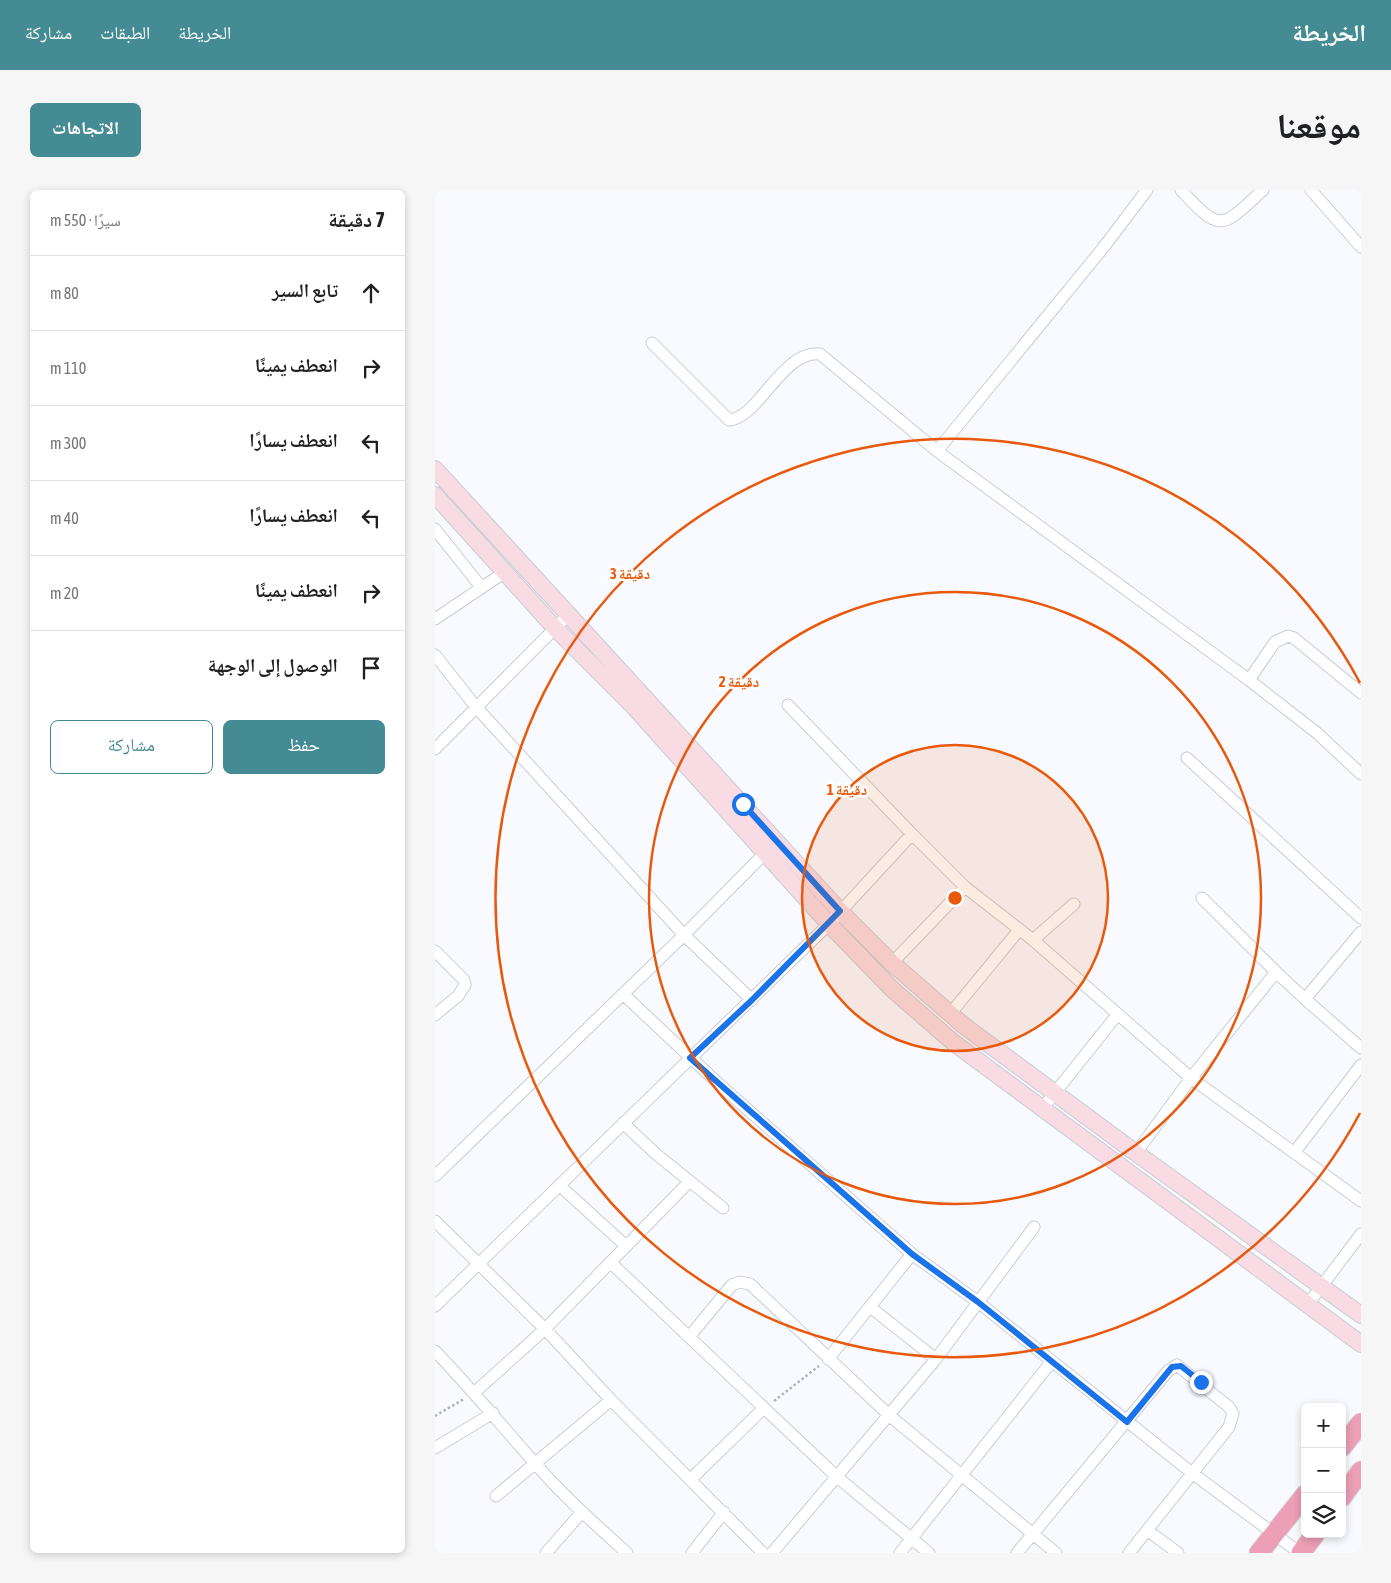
<!DOCTYPE html>
<html lang="ar">
<head>
<meta charset="utf-8">
<style>
	body { margin:0; font-family:"Asap Condensed","Noto Naskh Arabic",sans-serif; background:#f6f6f6; color:#202124; direction:rtl }
	.controls { position:absolute; right:15px; bottom:15px; display:grid; overflow:hidden; border-radius:8px; box-shadow:0 2px 8px #0003 }
	.controls button { width:45px; height:45px; display:grid; place-items:center; padding:0; border:0; border-bottom:1px solid #e0e0e0; background:#fff; color:#202124; font:25px sans-serif }
	.stop { position:absolute; width:15px; height:15px; margin:-11px; border:4px solid #1a73e8; border-radius:50%; background:#fff }
	.stop.end { background:#1a73e8; border-color:#fff; box-shadow:0 1px 5px #0008 }
	.list { margin:0; padding:0; list-style:none }
	h2 { display:flex; justify-content:space-between; align-items:center; height:65px; margin:0; padding:0 20px; font-size:21px }
	h2 small { font-size:16px; font-weight:400; color:#757577 }
	.list li { display:grid; grid-template-columns:32px 1fr auto; gap:15px; align-items:center; box-sizing:border-box; height:75px; padding:0 20px; border-top:1px solid #e0e0e0 }
	.list b { display:block; font-size:19px; white-space:nowrap }
	.list em { font-size:16px; font-style:normal; color:#757577 }
	.actions { display:flex; gap:10px; padding:15px 20px }
	.actions a { flex:1; padding:11px 0; border:1px solid #448b93; border-radius:8px; text-align:center; font-size:18px; color:#448b93 }
	.actions .main { background:#448b93; color:#fff }
	.icon { flex:none; width:28px; height:28px; fill:none; stroke:currentColor; stroke-width:2; stroke-linecap:round; stroke-linejoin:round }
	.map { position:relative; flex:none; width:926px; height:1363px; overflow:hidden; direction:ltr; border-radius:8px }
	header { display:flex; align-items:center; gap:30px; box-sizing:border-box; height:70px; padding:0 25px; background:#448b93; color:#fff }
	header strong { font-size:24px }
	nav { display:flex; gap:28px; margin-inline-start:auto; font-size:18px }
	.intro { display:flex; align-items:center; justify-content:space-between; box-sizing:border-box; height:120px; padding:0 30px }
	h1 { margin:0; font-size:35px }
	.button { padding:12px 22px; border-radius:8px; background:#448b93; color:#fff; font-size:18px; font-weight:700 }
	main { display:flex; gap:30px; padding:0 30px }
	aside { flex:1; background:#fff; border-radius:8px; box-shadow:0 2px 8px #0003 }
	.map>svg:first-child { display:block }
	.lines { fill:none; stroke-linecap:round; stroke-linejoin:round }
	.minor-casing { stroke:#c9cdd5; stroke-width:13 }
	.secondary-casing { stroke:#c9cdd5; stroke-width:18 }
	.trunk-casing { stroke:#d7d7d7; stroke-width:21 }
	.path { stroke:#b1b3b7; stroke-width:2.5; stroke-dasharray:2.5 2.5; stroke-linecap:butt }
	.minor { stroke:#fff; stroke-width:11 }
	.secondary { stroke:#f8dbe3; stroke-width:16 }
	.trunk { stroke:#ec9fb6; stroke-width:19 }
	.route { stroke:#1a73e8; stroke-width:6 }
	.ring { fill:none; stroke:#e8590c; stroke-width:2.5 }
	.centre { fill:#e8590c; stroke:#fff; stroke-width:2.5 }
	.ring-label { font-size:15px; text-anchor:middle; font-weight:bold; fill:#e8590c; stroke:#fff; stroke-width:5; stroke-linejoin:round; paint-order:stroke }
</style>
</head>
<body>
<header>
<strong>الخريطة</strong>
<nav><a>الخريطة</a><a>الطبقات</a><a>مشاركة</a></nav>
</header>
<div class="intro"><h1>موقعنا</h1><a class="button">الاتجاهات</a></div>
<main>
<div class="map">
<svg width="926" height="1363" viewBox="0 0 926 1363">
	<rect width="100%" height="100%" fill="#f8faff"/>
	<g class="lines">
		<defs>
			<path id="minor" d="M712,0L668,58L502,261L814,490L882,543L926,584
				M746,0C786,44 787,38 828,0
				M876,0L926,57
				M217,153L294,230C324,228 347,160 385,164L502,261
				M0,339L46,397
				M0,429L70,382
				M0,465L41,517L249,745L317,810
				M814,490L840,452L853,446L859,448L926,503
				M353,515L477,644
				M0,559L134,424
				M752,568L926,728
				M767,708L841,782
				M598,750L639,714
				M0,761L29,790L30,795L23,806L0,825
				M457,773L530,697
				M188,804L287,897L477,1064L543,1112L757,1283L865,1363
				M870,809L926,858
				M515,824L584,740
				M607,919L682,825
				M188,933L221,964L288,1018
				M701,963L756,888L841,782L870,809L926,742
				M859,963L926,875
				M0,986L249,745L330,663
				M124,995L191,1056
				M0,1031L110,1139L176,1210
				M175,1072L402,1287L494,1363
				M873,1114L926,1044
				M0,1116L394,734L477,644L530,697L598,750L756,888L926,1011
				M435,1117L501,1169
				M254,1147L297,1095L305,1092L315,1094L455,1226L621,1363
				M0,1161C35,1197 66,1235 99,1272C127,1305 160,1334 192,1363
				M393,1169L477,1064
				M40,1202L110,1139L254,992
				M0,1258L58,1223
				M256,1289L329,1218
				M61,1306L176,1210L328,1363
				M712,1340L743,1363
				M111,1363L147,1322
				M257,1363L289,1322
				M337,1363L501,1169L599,1037
				M465,1363L617,1171
				M582,1363L733,1181L742,1175L794,1217L798,1223L794,1237L694,1363"/>
			<path id="secondary" d="M0,279L405,721L457,773L528,835L701,963L926,1125
				M0,305L120,438L199,517L394,734L457,799L519,853L926,1154"/>
			<path id="trunk" d="M907,1257L926,1233
				M907,1307L926,1281
				M824,1363L870,1305
				M866,1363L880,1344"/>
		</defs>
		<use href="#minor" class="minor-casing"/>
		<use href="#secondary" class="secondary-casing"/>
		<use href="#trunk" class="trunk-casing"/>
		<path class="path" d="M339,1211L384,1176
			M0,1226L29,1209"/>
		<use href="#minor" class="minor"/>
		<use href="#secondary" class="secondary"/>
		<use href="#trunk" class="trunk"/>
	</g>
	<g class="lines">
		<path class="route" d="M308,614L405,721L317,810L255,868L477,1064L543,1112L692,1232L737,1177L746,1176L766,1192"/>
	</g>
	<circle cx="520" cy="708" r="153" fill="#e8590c" fill-opacity=".12"/>
	<g class="ring">
		<circle cx="520" cy="708" r="153"/>
		<circle cx="520" cy="708" r="306"/>
		<path d="M925 923A459 459 0 1 1 925 493"/>
	</g>
	<circle cx="520" cy="708" r="8" class="centre"/>
	<g class="ring-label">
		<text x="195" y="389">3 دقيقة</text>
		<text x="304" y="497">2 دقيقة</text>
		<text x="412" y="605">1 دقيقة</text>
	</g>
</svg>
<div class="controls">
<button>+</button>
<button>−</button>
<button><svg class="icon" aria-label="layers" viewBox="0 0 24 24"><path d="M12 4l9 5-9 5-9-5zM3 14l9 5 9-5"/></svg></button>
</div>
<div class="stop" style="left:308px;top:614px"></div>
<div class="stop end" style="left:766px;top:1192px"></div>
</div>
<aside>
<h2>7 دقيقة<small>سيرًا · 550 m</small></h2>
<ul class="list">
<li><svg class="icon" aria-label="ahead" viewBox="0 0 24 24"><path d="M12 20V5M6 11l6-6 6 6"/></svg><div><b>تابع السير</b></div><em>80 m</em></li>
<li><svg class="icon" aria-label="right" viewBox="0 0 24 24"><path d="M7 20v-9h11M14 6l5 5-5 5"/></svg><div><b>انعطف يمينًا</b></div><em>110 m</em></li>
<li><svg class="icon" aria-label="left" viewBox="0 0 24 24"><path d="M17 20v-9H6M10 6l-5 5 5 5"/></svg><div><b>انعطف يسارًا</b></div><em>300 m</em></li>
<li><svg class="icon" aria-label="left" viewBox="0 0 24 24"><path d="M17 20v-9H6M10 6l-5 5 5 5"/></svg><div><b>انعطف يسارًا</b></div><em>40 m</em></li>
<li><svg class="icon" aria-label="right" viewBox="0 0 24 24"><path d="M7 20v-9h11M14 6l5 5-5 5"/></svg><div><b>انعطف يمينًا</b></div><em>20 m</em></li>
<li><svg class="icon" aria-label="arrive" viewBox="0 0 24 24"><path d="M6 21V4h12l-3 4 3 4H6"/></svg><div><b>الوصول إلى الوجهة</b></div></li>
</ul>
<div class="actions"><a class="main">حفظ</a><a>مشاركة</a></div>
</aside>
</main>
</body>
</html>
